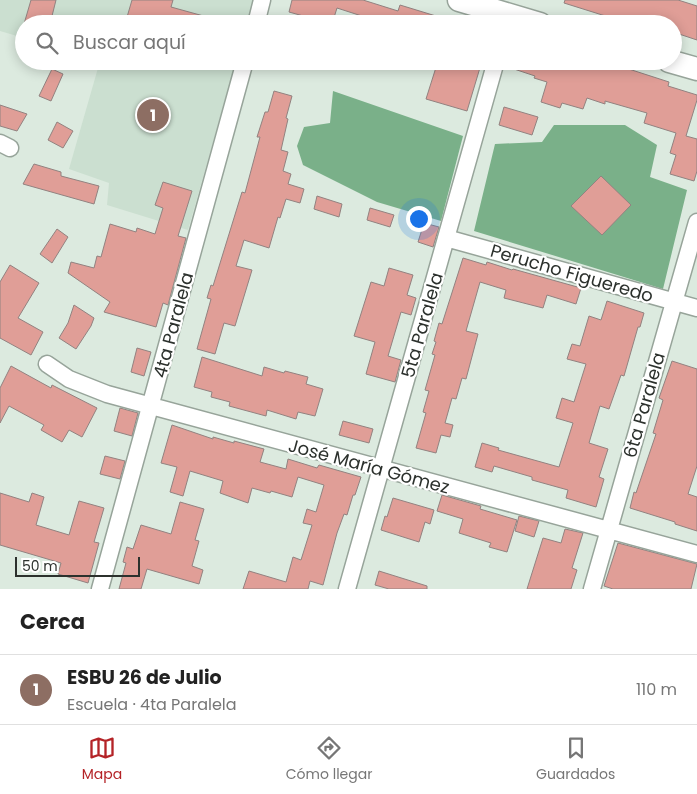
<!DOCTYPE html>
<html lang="es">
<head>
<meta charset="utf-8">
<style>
	body { margin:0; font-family:Poppins,sans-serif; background:#f6f6f6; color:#222 }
	.scale { position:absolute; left:15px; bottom:12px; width:125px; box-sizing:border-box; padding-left:5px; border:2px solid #2c312d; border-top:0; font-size:14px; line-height:18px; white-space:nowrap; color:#2c312d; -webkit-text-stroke:4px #fff; paint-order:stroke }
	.you { position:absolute; left:418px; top:218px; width:18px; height:18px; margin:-12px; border:4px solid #fff; border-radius:50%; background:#1a73e8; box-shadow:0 0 0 8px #1a73e833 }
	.badge { display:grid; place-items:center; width:32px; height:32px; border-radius:50%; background:#b42327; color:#fff; font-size:16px; font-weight:700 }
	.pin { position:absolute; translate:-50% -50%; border:2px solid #fff; box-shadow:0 1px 5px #0006 }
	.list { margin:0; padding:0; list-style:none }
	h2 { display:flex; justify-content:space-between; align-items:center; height:65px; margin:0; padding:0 20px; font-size:21px }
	h2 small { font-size:16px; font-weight:400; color:#767676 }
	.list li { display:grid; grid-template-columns:32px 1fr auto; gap:15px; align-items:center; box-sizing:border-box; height:70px; padding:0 20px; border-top:1px solid #e0e0e0 }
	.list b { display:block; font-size:19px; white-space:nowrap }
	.list p { margin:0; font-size:16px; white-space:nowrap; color:#767676 }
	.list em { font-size:16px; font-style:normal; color:#767676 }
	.icon { flex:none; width:28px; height:28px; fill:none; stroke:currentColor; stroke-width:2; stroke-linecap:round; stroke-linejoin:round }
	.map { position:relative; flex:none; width:697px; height:589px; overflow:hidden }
	.search { position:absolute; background:#fff; box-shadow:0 2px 12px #0003; left:15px; right:15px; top:15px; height:55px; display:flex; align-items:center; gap:12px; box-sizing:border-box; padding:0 18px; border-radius:28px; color:#767676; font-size:19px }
	.sheet { height:135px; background:#fff }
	nav { display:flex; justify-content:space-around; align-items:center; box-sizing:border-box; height:70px; border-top:1px solid #e0e0e0; background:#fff; font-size:14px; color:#767676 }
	nav a { display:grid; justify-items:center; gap:2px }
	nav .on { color:#b42327 }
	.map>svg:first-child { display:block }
	.built { fill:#cbdfd0 }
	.forest { fill:#7ab089 }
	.building { fill:#e09e97; stroke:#928280 }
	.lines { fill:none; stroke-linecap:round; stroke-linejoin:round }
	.street-casing { stroke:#97a49a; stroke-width:19 }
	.secondary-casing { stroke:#97a49a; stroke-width:25 }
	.street { stroke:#fff; stroke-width:16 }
	.secondary { stroke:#fff; stroke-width:22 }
	.labels { text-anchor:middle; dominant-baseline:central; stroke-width:4.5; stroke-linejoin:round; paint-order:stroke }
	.street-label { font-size:18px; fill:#2c312d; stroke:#fff }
</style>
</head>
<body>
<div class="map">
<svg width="697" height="589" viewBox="0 0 697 589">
	<rect width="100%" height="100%" fill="#dceadf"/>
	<path class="built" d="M0,0H254L247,24H24V38L0,31Z
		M100,61H236L188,230L107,205L109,183L69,169Z"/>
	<path class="forest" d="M333,91L463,136L441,221L377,202L303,165L297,146L304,127L330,123Z
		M554,125H625L657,145L650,177L687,190L663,289L474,231L495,144L542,142Z"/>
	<path class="building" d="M31,0H56L50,24H24Z
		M132,0H173L171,7L218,20V24H125Z
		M292,0H363L398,11L400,5L449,20V24H366L368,18L337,8L332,24L289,12Z
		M565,0H678L697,6V40L673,32V24H631L564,3Z
		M438,61H482L467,111L426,99Z
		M506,61H559L579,67L581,61H604L669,82L668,86L697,95V100L686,136L697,139V171L694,181L670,174L676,155L670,153L676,133L644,123L647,113L605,101V104L587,98L583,109L562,103L560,108L541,102L547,82L534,78L535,76L505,66Z
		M52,69L63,74L51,101L39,96Z
		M274,91L292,96L286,118L288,119L281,150L288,152L283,171L291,174L288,184L304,189L300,203L286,199L280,218L278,217L269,248L244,240L236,266L252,270L235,326L224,323L215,354L197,349L211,299L207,298L211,285L213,286L242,192L245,193L260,137H257L265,112H268Z
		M0,105L27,114L17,131L0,126Z
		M504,107L538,117L532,135L499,125Z
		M57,122L73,131L63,148L48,140Z
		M34,164L61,172V176L99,186L94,204L23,184Z
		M601,176L631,205L602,235L571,206Z
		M163,182L192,191L178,236L186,238L168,305L163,303L156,327L104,312L110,302L68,273L71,262L94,268L97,256L101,257L110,224L136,232L137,228L155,234L163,208L155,205Z
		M317,196L342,204L339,217L314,209Z
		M370,208L394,215L390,227L367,220Z
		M424,223L439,227L433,247L418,242Z
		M57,229L68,237L52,263L40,254Z
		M463,258L486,265L487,262L512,270L513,269L581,288L576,304L547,295L543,308L504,298L506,290L480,282L466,331L478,334L466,379L462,378L456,399L452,398L445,423L453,425L450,437L441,435L436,453L416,448L426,413L423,412L429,391L425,390L435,355L432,354L436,342L434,341L439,323L442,324Z
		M10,265L39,283L18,318L43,332L31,355L0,338V282Z
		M389,268L413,275L407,295L416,298L411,315L401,312L388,356L401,360L395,382L366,374L375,342L354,336L371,282L384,286Z
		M607,301L644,313L640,327H638L624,376L621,375L609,409L600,406L589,443L608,449L599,477L604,479L596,507L566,498L568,490L532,480V477L494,466L492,472L475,467L482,443L499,448L498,450L559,467L573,423L556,418L562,398L574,402L586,364L567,359L572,344L580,346L589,316L601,320Z
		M74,305L94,318L91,326L76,349L59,338L68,323Z
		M137,348L151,352L144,376L131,372Z
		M202,357L262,376L264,367L284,373L285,371L308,377L306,384L323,389L315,416L298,412L296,419L267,410L266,416L229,406L230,402L211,397L212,392L194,387Z
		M672,361L697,369V466L688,494L697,497V531L675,524V522L630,508L634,492L636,493L656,434L653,433L663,400L659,398Z
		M11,366L51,388L52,385L97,408L82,437L69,430L62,442L41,430L44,425L9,406L0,423V388Z
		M120,408L138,413L132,436L114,431Z
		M343,421L373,429L369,443L339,435Z
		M172,425L213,439V437L234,443V441L264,449L260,462L286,469L288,459L317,468L319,465L361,477L355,495H353L347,515L344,514L337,533L323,585L310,581L308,589H243L249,571L286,582L293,557L301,560L312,525L303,523L307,509L316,512L324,485L298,477L292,497L271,491L270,493L252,488L248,503L220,493L223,481L190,471L183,496L170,492L177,467L161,463Z
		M105,456L125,461L120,479L100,474Z
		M0,493L29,502L32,493L44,497L36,525L69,535L79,501L104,508L94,542L99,543L88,583L58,574L61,563L0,545Z
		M442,495L481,506L480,509L517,520L507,552L489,547L491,543L459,533L463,519L437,511Z
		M393,498L434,510L430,524L425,522L419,542L381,530L385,516L387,517Z
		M180,502L204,509L195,540L199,541L192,566L203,570L199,584L147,569L141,589H119L126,563L123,562L127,547L133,549L141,525L171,534Z
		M519,516L539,521L534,537L515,531Z
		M565,529L583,533L572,568L577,570L571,589H527L543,538L561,543Z
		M618,543L697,564L691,589H613L604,586Z
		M379,571L427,586V589H389L375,585Z"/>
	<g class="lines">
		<defs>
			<path id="street" d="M256,24L262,0
				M0,143L10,148
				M446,238L697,308
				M47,364L69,379L107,394L697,554
				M100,589L245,61
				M347,589L496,61
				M592,589L697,222"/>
			<path id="secondary" d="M459,0L540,24
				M669,61L697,69"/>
		</defs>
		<use href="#street" class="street-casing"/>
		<use href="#secondary" class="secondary-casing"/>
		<use href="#street" class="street"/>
		<use href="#secondary" class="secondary"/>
	</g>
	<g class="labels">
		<g class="street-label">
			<text transform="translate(572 273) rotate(16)">Perucho Figueredo</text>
			<text transform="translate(173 325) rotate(-75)">4ta Paralela</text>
			<text transform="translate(422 325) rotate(-74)">5ta Paralela</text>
			<text transform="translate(644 405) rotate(-74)">6ta Paralela</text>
			<text transform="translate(369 466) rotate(15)">José María Gómez</text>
		</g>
	</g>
</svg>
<div class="scale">50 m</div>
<div class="you"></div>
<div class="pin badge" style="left:153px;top:115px;background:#8d6e63">1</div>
<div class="search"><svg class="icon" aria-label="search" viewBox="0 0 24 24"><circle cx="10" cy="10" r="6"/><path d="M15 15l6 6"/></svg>Buscar aquí</div>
</div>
<section class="sheet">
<h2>Cerca<small></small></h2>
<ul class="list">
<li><span class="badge" style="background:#8d6e63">1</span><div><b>ESBU 26 de Julio</b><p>Escuela · 4ta Paralela</p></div><em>110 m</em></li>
</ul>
</section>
<nav>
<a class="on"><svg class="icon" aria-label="map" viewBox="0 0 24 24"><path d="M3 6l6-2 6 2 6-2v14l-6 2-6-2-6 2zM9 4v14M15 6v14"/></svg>Mapa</a>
<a><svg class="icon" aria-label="directions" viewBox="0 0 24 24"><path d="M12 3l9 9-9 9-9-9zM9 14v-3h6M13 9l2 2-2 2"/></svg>Cómo llegar</a>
<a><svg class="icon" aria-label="saved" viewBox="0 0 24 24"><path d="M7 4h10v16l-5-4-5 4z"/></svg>Guardados</a>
</nav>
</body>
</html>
